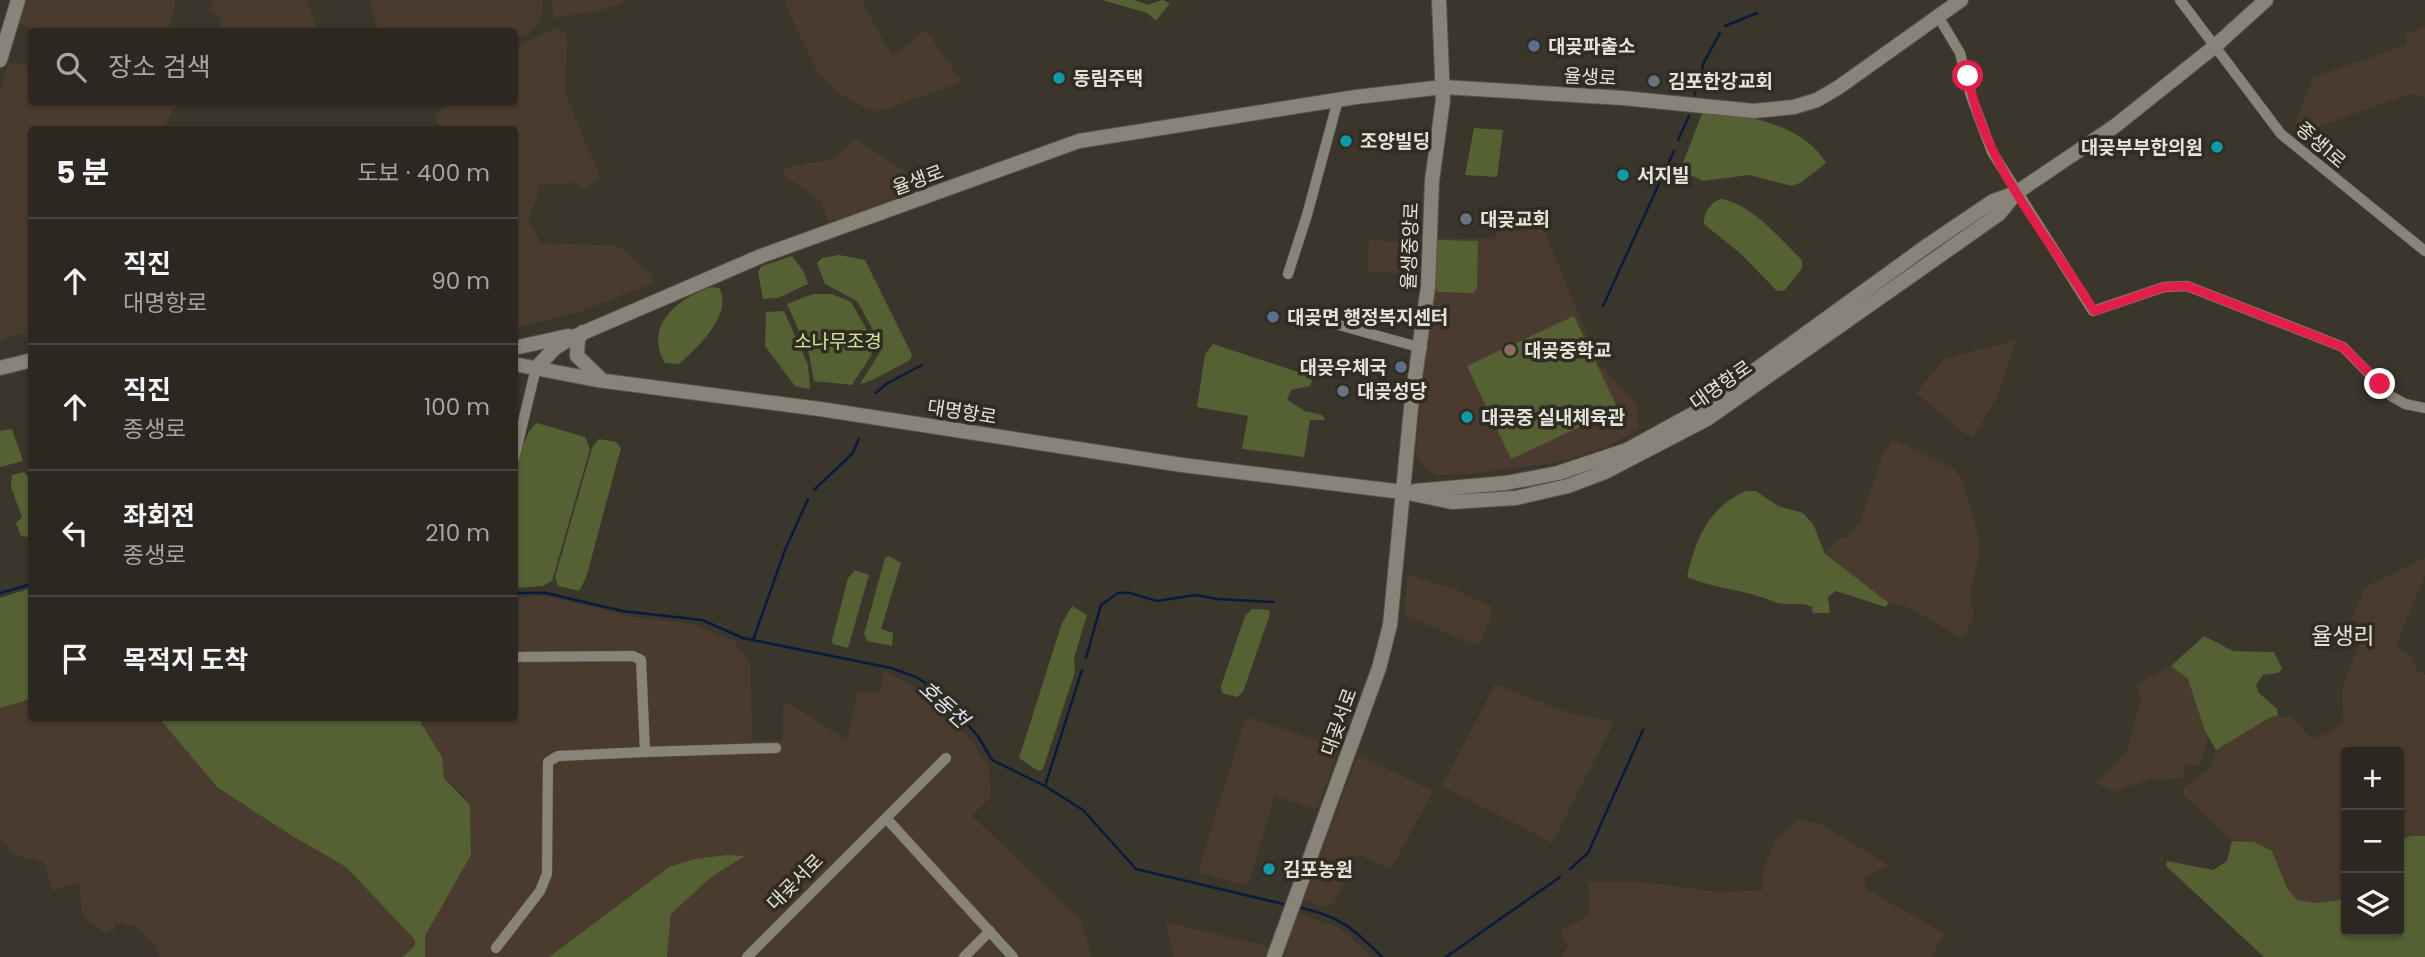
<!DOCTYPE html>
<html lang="ko">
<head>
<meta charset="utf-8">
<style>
	body { margin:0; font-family:Poppins,"Noto Sans KR",sans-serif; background:#38342e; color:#f1f3f6 }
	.controls { position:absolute; right:21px; bottom:21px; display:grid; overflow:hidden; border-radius:7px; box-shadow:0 2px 5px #0004 }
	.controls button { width:63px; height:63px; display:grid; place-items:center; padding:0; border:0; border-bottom:2px solid #48443f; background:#2c2821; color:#f1f3f6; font:35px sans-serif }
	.stop { position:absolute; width:21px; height:21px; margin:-16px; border:5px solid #e11d48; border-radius:50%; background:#fff }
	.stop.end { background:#e11d48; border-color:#fff; box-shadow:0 2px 7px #0008 }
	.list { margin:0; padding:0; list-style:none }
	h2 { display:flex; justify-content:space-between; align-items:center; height:91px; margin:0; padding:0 28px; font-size:30px }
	h2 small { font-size:23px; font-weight:400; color:#a6a6a5 }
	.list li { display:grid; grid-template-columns:46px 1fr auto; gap:21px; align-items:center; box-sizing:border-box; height:126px; padding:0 28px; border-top:2px solid #48443f }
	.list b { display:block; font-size:26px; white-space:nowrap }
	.list p { margin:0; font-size:23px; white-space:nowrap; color:#a6a6a5 }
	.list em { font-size:23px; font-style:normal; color:#a6a6a5 }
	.icon { flex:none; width:38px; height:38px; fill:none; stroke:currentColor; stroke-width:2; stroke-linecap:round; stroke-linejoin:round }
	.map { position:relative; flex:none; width:2425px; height:957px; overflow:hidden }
	.search { position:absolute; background:#2c2821; box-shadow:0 2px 5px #0004; left:28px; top:28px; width:490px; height:77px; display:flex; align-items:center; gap:18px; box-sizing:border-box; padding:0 24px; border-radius:7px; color:#a6a6a5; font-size:26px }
	.panel { position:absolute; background:#2c2821; box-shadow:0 2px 5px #0004; left:28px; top:126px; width:490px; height:595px; border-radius:7px }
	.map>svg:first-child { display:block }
	.industrial { fill:#493b2d }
	.education { fill:#4b3a2f }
	.green { fill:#556033 }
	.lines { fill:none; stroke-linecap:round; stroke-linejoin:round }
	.stream { stroke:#081b3d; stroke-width:2.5 }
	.street-casing { stroke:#58544c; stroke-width:11 }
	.secondary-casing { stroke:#58544c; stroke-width:16 }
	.street { stroke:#898479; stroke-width:10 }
	.secondary { stroke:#898479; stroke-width:14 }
	.route { stroke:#e11d48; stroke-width:9 }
	.service-dot { fill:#5c6f8a; stroke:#302c22; stroke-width:2.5 }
	.culture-dot { fill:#0f9aa8; stroke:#302c22; stroke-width:2.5 }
	.worship-dot { fill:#6b7280; stroke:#302c22; stroke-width:2.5 }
	.education-dot { fill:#8d6e63; stroke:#302c22; stroke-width:2.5 }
	.labels { text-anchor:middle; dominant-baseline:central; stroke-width:7; stroke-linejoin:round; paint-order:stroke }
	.poi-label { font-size:19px; font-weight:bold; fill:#e5e2dc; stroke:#302c22; text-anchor:start }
	.street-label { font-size:19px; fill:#e5e2dc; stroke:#302c22 }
	.park-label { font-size:19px; fill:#d5e79b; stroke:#302c22 }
	.water-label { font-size:21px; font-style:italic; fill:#dde4f2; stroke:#302c22 }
	.quarter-label { font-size:23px; fill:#e5e2dc; stroke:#302c22 }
</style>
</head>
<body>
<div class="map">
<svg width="2425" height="957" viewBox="0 0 2425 957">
	<rect width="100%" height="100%" fill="#3a362c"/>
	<path class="industrial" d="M25,0H175L174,11L167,31H37L17,23Z
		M212,0H307L318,31L223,29L219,17L211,12Z
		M369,0H542L543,9L537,28L515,39L514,32L378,31Z
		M552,0H629L599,11L554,18Z
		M784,0H862L892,57L926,30L960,79L959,83L878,112L867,109L838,93L816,70Z
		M558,27L567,35L565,93L601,179L583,189L575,183L537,185V199L528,218L541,243L618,246L651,274L654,283L582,311L515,328L514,130L438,129L436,114L452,102H514L515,46Z
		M2425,27V98L2409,94L2307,131L2293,130L2313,77L2406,45L2405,34Z
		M8,63L31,66L32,102H178L162,129L32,130V345L28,346L24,333L0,340V92Z
		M855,139L916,178L918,186L914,191L828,223L822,202L781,173L791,166L835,159Z
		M2016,340L1998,396L1972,439L1916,393L1944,359Z
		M1893,439L1953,468L1962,479L1977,530L1980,553L1970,593L1973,616L1963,639L1912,609L1889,603L1825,554L1839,538L1847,537L1861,519L1882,457Z
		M2425,558V575L2396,645L2411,656L2416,669L2425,675V836L2399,841V752H2346V899L2317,903L2297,900L2287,888L2272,851L2240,840L2232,841L2184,796L2183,788L2210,768L2216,750L2272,717H2291L2310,738L2324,735L2343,724L2342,688L2366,628L2352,618L2366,587Z
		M1407,575L1449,587L1491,606V617L1478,646L1404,615Z
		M546,596L633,617L695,624L724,638L733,639L750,664L752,741L783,740V706L786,702L847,740L858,692L880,693L884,671L928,693L971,740L988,766L991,797L972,816L1081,920L1092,957H667L671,914L710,877L743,856L727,855L669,867L549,957H425V936L471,855L470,805L464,795L444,778L441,757L418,718H514L515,598Z
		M2171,666L2188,679L2208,738L2200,766L2185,765L2183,778L2148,780L2113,792L2096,783L2126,752L2141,701L2137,684Z
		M1495,684L1569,713L1612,721L1613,725L1552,843L1442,786Z
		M31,699L32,718H159L217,787L289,834L346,867L415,940V946L402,957H160L154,943L137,927L115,922V929L104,932L85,918L82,912L79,882L53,891L44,862L13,855L0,836V708Z
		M1246,717L1339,747L1318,807L1314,809L1275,796L1249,882L1245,885L1198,872Z
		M1358,755L1433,791L1391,870L1357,854L1333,905L1322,906L1305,901L1304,896Z
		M1799,819L1822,825L1888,865L1865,877V888L1945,934L1931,957H1562L1568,945L1560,931L1583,919L1590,909L1588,882H1642L1717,892L1763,890V869L1776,839Z
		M1297,913L1340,928L1372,957H1284Z
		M1166,922L1262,945L1269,948L1267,957H1173Z"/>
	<path class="education" d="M1544,230L1599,363L1636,404L1639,429L1606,447L1560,462L1470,474L1437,475L1424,468L1416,455L1434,238L1494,239L1498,231Z
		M1369,240L1417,243L1416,274L1367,272Z"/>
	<path class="green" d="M1102,0H1134L1148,5L1162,0L1170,3L1156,21L1147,13Z
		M1702,114C1744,112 1804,125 1826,163L1802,182L1792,186L1749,175L1703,181L1680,170Z
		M1474,128L1503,130L1497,177L1465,175Z
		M1722,199C1753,205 1780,239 1802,260V268L1785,290L1777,291L1741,254L1704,224C1703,214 1712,200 1722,199Z
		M1436,240L1478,241L1477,288L1474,293L1438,292L1435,288Z
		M839,255L865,260L912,355L910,360C898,366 872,382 860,384L880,352L879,341L857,301L825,284L817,263L822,258Z
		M792,256L804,272L808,284L778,298L763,299L758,272L762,266Z
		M711,287L719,288C734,314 697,348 679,364L665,363C643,325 679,298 711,287Z
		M813,294H832L851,302L871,337L872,354L852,385L814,381L809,354L787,304Z
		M784,311L808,365L810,389L795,386L765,346L766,312Z
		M1574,316L1618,409L1511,459L1467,366Z
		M1213,344L1313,377L1310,386L1291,390L1287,400L1305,411L1322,415L1325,420H1310L1304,457L1242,449L1248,416L1197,407L1205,354Z
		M537,423L585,437L590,449L552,581L543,586L515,588C514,552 507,445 537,423Z
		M12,429L23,461L0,467V431Z
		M599,439L616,442L621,448L586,578L579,591L558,586L555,577L592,448Z
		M24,472L31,481V541L29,537L21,536L16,523L22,517L11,487L12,475Z
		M1746,491H1756L1778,506L1803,513L1813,524L1825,554L1889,603L1885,607L1836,591L1828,597L1830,613H1813L1812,607C1800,601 1786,607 1775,602C1748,590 1715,589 1687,577C1696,540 1707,508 1746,491Z
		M889,556L901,563L881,629L893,633L892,646L867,641L864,634L885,558Z
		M855,570L869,575L848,648L833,644L832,640L848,578Z
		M31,588V699L0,708V598Z
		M1072,606L1087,615L1074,658L1075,672L1043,769L1038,771L1019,758L1062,623Z
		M1252,609L1269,610L1270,614L1243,692L1237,697L1222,693L1221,686L1245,616Z
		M2204,636L2233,651L2274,652L2282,668L2278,673L2263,675L2256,685L2259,693L2277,709L2278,716L2271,717L2216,750L2205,731L2188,679L2171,666Z
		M159,718H418L442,757L444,778L470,805L471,855L425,936V957H402L415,946V940L346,867L289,834L217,787Z
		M2411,836H2425V957H2264L2166,866L2167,861L2213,870L2227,861L2232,841L2254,842L2272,851L2287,888L2297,900L2317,903L2346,899V931H2399V841Z
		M727,855L745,856L711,877L671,914L667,957H549L669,867L695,859Z"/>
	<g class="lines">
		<path class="stream" d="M1725,26L1757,13
			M1695,94L1704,62L1720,33
			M1678,140L1689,116
			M1603,306L1674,151
			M876,393L886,384L922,365
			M814,490L852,454L859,439
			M0,593L32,584
			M514,593H546L622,611L702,620L743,638L891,668L916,677L933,688L952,707L978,736L992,760L1045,786L1083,810L1136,869L1283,904
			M753,640L785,550L808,499
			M1086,658L1101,605L1118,593H1130L1157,601L1196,595L1217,599L1274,602
			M1045,786L1082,670
			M1570,869L1588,853L1643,730
			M1302,908C1341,917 1354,929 1382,957
			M1446,957L1560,877"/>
		<defs>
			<path id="street" d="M2180,0L2281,134L2425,251
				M1938,16L1960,53L1971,96L1992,152L2093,311L2164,287L2187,286L2343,347L2391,396L2405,404L2425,408
				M1288,274L1307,215L1338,100
				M1324,321L1422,348
				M514,459L536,368
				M645,752L776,748
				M886,818L946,758
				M496,948L540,891L547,874L548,762L558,756L645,752L641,660L633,656L514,657
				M747,957L886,818L1013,957
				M964,957L990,931"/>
			<path id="secondary" d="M0,60L18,0
				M583,332L578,339L577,356L601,379
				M514,348L568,336
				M514,364L597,380L820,409L1182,465L1403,492L1452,502L1516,498L1568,486L1605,472L1707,419L1999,214L2016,193
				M0,368L32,360
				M536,368L555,348L571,338L761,256L1079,141L1356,97L1443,87L1623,98L1754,111L1794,107L1817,100L1839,87L1961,0
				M1415,491L1506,483L1558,473L1627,450L1700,410L1928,245L1993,201L2016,193L2115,126L2214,47L2266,0
				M1274,957L1379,668L1390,625L1412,398L1428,287L1432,181L1443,100L1439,0"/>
		</defs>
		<use href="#street" class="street-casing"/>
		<use href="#secondary" class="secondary-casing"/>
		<use href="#street" class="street"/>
		<use href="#secondary" class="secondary"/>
	</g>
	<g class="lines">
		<path class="route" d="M1968,76C1984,166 2048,235 2094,311L2164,287L2187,286L2343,347L2380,384"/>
	</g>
	<g class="service-dot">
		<circle cx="1534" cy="46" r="7"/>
		<circle cx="1273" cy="317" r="7"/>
		<circle cx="1401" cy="367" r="7"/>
	</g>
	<g class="culture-dot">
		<circle cx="1059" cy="78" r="7"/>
		<circle cx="1346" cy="141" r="7"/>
		<circle cx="2217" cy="147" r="7"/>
		<circle cx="1623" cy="175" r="7"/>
		<circle cx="1467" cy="417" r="7"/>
		<circle cx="1269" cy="869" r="7"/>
	</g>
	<g class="worship-dot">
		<circle cx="1654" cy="81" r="7"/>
		<circle cx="1466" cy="219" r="7"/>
		<circle cx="1343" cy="391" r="7"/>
	</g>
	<circle class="education-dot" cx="1510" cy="350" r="7"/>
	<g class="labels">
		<g class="poi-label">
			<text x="1548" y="46">대곶파출소</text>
			<text x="1073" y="78">동림주택</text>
			<text x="1668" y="81">김포한강교회</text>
			<text x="1360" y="141">조양빌딩</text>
			<text x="2203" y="147" text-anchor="end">대곶부부한의원</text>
			<text x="1637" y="175">서지빌</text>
			<text x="1480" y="219">대곶교회</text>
			<text x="1287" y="317">대곶면 행정복지센터</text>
			<text x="1524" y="350">대곶중학교</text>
			<text x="1387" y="367" text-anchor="end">대곶우체국</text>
			<text x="1357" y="391">대곶성당</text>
			<text x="1481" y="417">대곶중 실내체육관</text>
			<text x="1283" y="869">김포농원</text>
		</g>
		<g class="street-label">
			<text transform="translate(1590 77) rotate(3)">율생로</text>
			<text transform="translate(2321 145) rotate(41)">종생1로</text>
			<text transform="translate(918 180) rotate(-20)">율생로</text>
			<text transform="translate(1410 246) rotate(-88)">율생중앙로</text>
			<text transform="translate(1721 385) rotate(-35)">대명항로</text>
			<text transform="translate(962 412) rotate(9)">대명항로</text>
			<text transform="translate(1339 722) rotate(-70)">대곶서로</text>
			<text transform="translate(795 882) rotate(-45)">대곶서로</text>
		</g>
		<g class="park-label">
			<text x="838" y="341">소나무조경</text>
		</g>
		<g class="water-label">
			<text transform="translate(944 704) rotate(42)">호동천</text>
		</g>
		<g class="quarter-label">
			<text x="2343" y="636">율생리</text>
		</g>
	</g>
</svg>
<div class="controls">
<button>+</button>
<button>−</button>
<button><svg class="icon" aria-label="layers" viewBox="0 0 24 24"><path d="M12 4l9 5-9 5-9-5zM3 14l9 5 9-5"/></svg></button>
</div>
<div class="stop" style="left:1968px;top:76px"></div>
<div class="stop end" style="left:2380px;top:384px"></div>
<div class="search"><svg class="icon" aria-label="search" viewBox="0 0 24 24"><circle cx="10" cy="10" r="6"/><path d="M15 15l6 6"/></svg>장소 검색</div>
<section class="panel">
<h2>5 분<small>도보 · 400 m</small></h2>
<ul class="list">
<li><svg class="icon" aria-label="ahead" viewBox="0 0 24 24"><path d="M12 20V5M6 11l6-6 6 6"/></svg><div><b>직진</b><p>대명항로</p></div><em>90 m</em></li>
<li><svg class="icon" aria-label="ahead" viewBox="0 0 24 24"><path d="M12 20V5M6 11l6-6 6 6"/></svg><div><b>직진</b><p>종생로</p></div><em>100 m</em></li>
<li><svg class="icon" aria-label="left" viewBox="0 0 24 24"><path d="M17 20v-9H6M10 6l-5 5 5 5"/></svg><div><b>좌회전</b><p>종생로</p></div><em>210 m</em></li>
<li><svg class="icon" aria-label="arrive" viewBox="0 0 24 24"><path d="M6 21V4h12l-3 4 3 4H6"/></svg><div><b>목적지 도착</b></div></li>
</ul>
</section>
</div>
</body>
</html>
